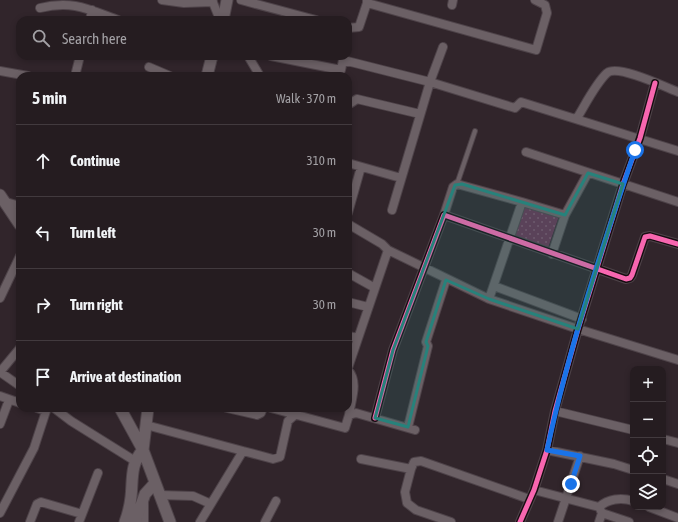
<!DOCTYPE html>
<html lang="en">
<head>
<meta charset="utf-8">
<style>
	body { margin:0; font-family:"Asap Condensed",sans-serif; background:#2d2529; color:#f1f3f6 }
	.controls { position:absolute; right:12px; bottom:12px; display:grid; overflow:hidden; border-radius:8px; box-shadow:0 2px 6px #0003 }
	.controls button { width:36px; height:36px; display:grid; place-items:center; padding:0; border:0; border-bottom:1px solid #423a3e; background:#251c20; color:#f1f3f6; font:20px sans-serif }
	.stop { position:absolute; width:12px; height:12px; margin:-9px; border:3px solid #1a73e8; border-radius:50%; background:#fff }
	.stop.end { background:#1a73e8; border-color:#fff; box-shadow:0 1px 4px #0008 }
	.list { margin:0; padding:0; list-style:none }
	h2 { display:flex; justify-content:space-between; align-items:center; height:52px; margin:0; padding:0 16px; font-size:17px }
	h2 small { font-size:13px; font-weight:400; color:#a3a1a5 }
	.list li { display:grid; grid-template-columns:26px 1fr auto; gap:12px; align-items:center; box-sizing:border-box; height:72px; padding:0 16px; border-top:1px solid #423a3e }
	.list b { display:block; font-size:15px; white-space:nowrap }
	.list em { font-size:13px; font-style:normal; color:#a3a1a5 }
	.icon { flex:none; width:22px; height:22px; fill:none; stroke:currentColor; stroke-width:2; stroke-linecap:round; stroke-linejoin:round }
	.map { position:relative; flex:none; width:678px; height:522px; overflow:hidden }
	.search { position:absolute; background:#251c20; box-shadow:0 2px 6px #0003; left:16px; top:16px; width:336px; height:44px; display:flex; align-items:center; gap:10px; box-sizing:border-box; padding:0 14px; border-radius:12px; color:#a3a1a5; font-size:15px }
	.panel { position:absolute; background:#251c20; box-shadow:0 2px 6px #0003; left:16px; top:72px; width:336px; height:340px; border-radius:12px }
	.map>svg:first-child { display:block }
	.grass { fill:url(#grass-dots) }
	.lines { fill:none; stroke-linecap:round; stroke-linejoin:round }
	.lane-casing { stroke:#4e4349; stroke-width:6 }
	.street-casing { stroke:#4e4349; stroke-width:10 }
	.secondary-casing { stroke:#4e4349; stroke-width:13 }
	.lane { stroke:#6b6065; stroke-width:4 }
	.street { stroke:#6b6065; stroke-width:8 }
	.secondary { stroke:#6b6065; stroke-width:11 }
	.cycleway-casing { stroke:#180d12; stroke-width:8 }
	.cycleway { stroke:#f766af; stroke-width:5 }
	.route { stroke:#1a73e8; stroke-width:5 }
	.marked { fill:#27827b; fill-opacity:0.2; stroke:#27827b; stroke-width:3; stroke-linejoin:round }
</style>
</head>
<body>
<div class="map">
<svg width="678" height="522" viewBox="0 0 678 522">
	<defs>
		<pattern id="grass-dots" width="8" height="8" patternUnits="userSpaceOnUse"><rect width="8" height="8" fill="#673350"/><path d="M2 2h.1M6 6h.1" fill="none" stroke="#7e516a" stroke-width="1.8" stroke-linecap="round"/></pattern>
	</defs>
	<rect width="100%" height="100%" fill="#31252b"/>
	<path class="grass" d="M523,206L559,216L548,248L514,235Z"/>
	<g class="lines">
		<defs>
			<path id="lane" d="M457,184L475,131"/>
			<path id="street" d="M162,0L184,3L213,2
				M212,0L220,20
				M241,0L316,20
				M367,0V3L536,50L547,13L545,5L535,0
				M452,5L453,0
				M40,8C72,0 88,9 118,20
				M90,20L92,10
				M348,28L359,27L367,3
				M248,56L260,76
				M271,56L341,70L343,60L430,82L443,47
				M149,67L170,76
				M0,71L28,76
				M75,76L80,56
				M348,102L351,103L357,99L420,114
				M577,118C585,105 596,83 607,73C618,64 665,87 678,92
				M526,152L678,202
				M348,163L401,178
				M6,202L20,206
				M392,210L430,82L515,108L521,102L678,151
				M348,213L361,167
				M444,215L453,187L457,184L522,202
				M565,215L588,173
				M348,224L382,244L388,250L489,299L578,329L678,360
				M348,273L375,288
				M494,286L582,319
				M0,298L20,256
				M489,299L522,202L565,215L552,254
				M348,302L368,307
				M348,336L358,338
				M348,368L388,250
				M348,370C359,382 351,400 349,415
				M0,372L20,348
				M0,372L20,386
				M0,396L20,403
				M37,408L46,411
				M54,408L71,421L135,461
				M227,408L257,415L261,413L263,408
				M271,408L345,428L349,415L356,413L415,430
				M555,411L633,430
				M375,418L393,350L444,215L626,279L630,278L632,275L645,237L650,236L678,244
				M0,424L9,400
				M146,425L243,451
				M408,427L428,346L426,342L446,280
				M663,439L678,443
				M547,450L614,464L633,470
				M361,459L411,469L405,492L407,503L416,510L451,522
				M411,469L414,462L421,461L529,499
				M663,479L678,484
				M534,490L599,507L602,513L629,522
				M159,495L193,496L211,504
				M599,507C608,499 621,497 633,501
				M649,507L678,518
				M0,513L34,448L47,408
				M30,522L37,504L41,502L82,514
				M79,522L98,473
				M144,522V503
				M200,522L243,451L273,459L280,457L288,421L296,414L298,408
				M265,522L276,501
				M520,522L534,490L547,450L555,411L578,329L623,184L640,138L655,83
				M558,522L580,456
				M599,522L602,513"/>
			<path id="secondary" d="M223,20L227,0
				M207,76L212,56
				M0,195L20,225
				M120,408L143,450L170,522
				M143,450L148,408
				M125,522C128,514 130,506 131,497C133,480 130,464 143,450
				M135,522L145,494L155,483"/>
		</defs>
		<use href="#lane" class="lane-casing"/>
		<use href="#street" class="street-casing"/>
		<use href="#secondary" class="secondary-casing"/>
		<use href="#lane" class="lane"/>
		<use href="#street" class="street"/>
		<use href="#secondary" class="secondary"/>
		<defs>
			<path id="cycleway" d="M375,418L393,350L444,215L626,279L630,278L632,275L645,237L650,236L678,244
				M520,522L534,490L547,450L555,411L578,329L623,184L640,138L655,83"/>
		</defs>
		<use href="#cycleway" class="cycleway-casing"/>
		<use href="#cycleway" class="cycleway"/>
	</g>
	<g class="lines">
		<path class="route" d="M571,484L580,456L547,450C569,348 602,248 635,150"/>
	</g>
	<path class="marked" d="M588,173L623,184L578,329L489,299L446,280L426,342L428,346L408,427L375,418L393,350L455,185L462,184L565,215Z"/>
</svg>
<div class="controls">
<button>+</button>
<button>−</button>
<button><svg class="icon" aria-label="locate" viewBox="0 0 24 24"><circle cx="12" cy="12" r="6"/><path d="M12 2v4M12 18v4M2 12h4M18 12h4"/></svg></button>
<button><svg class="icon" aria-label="layers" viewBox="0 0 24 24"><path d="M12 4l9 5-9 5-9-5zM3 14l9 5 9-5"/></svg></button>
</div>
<div class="stop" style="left:635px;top:150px"></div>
<div class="stop end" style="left:571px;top:484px"></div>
<div class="search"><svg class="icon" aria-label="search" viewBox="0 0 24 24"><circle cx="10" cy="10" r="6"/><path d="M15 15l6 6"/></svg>Search here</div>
<section class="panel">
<h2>5 min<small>Walk · 370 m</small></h2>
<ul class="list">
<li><svg class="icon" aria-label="ahead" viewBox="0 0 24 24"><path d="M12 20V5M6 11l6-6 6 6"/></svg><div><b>Continue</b></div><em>310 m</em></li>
<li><svg class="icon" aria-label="left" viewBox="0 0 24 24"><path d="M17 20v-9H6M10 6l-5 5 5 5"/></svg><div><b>Turn left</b></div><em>30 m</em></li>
<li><svg class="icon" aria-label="right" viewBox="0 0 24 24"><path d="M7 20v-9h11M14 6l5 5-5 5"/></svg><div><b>Turn right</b></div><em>30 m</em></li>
<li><svg class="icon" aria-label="arrive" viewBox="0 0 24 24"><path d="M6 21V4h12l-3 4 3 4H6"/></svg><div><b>Arrive at destination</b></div></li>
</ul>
</section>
</div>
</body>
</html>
